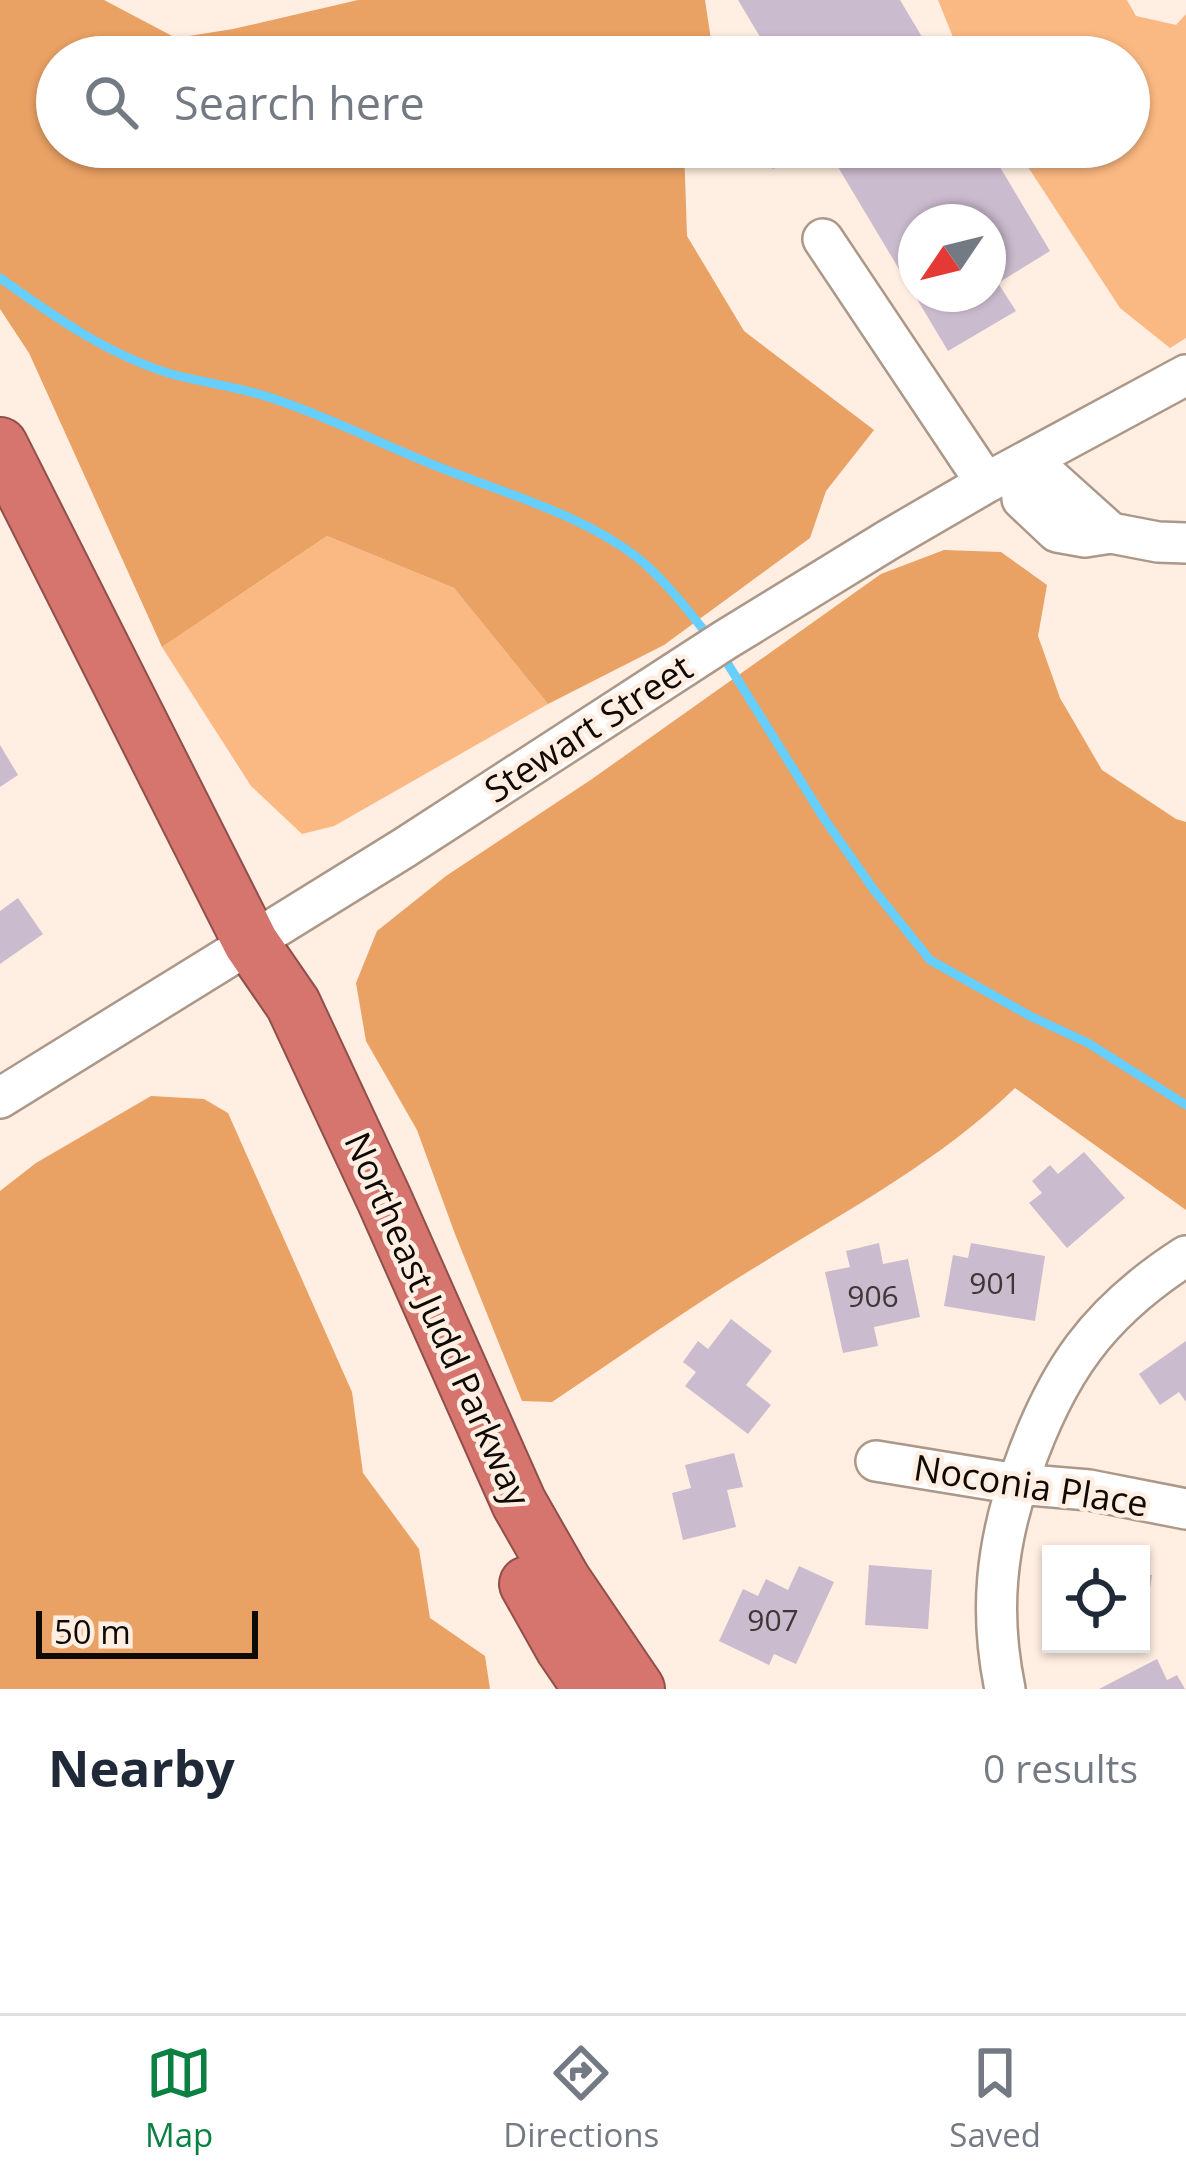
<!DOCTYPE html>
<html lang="en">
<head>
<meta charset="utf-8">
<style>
	body { margin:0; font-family:"Open Sans",sans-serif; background:#f6f6f7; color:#1f2937 }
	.controls { position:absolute; right:36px; bottom:36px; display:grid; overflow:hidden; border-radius:0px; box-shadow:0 3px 9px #0004 }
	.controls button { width:108px; height:108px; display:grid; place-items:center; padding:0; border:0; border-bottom:3px solid #e0e1e3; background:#fff; color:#1f2937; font:60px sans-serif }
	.compass { position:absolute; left:898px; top:204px; width:108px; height:108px; border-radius:50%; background:#fff; box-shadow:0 3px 9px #0004; rotate:235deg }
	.scale { position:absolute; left:36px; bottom:30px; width:222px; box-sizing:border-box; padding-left:12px; border:6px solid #100a05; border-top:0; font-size:33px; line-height:42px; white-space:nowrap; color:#100a05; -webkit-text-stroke:9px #ffeee1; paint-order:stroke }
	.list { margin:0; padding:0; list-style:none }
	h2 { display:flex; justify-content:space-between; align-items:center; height:156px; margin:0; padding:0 48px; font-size:51px }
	h2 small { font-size:39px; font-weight:400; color:#747a83 }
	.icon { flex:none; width:66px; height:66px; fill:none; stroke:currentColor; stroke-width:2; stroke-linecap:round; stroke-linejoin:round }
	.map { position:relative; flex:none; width:1186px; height:1689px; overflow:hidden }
	.search { position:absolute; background:#fff; box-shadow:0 3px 9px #0004; left:36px; right:36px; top:36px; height:132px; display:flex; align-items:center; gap:30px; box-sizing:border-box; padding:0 42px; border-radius:66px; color:#747a83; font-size:45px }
	.sheet { height:324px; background:#fff }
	nav { display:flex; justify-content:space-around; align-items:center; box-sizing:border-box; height:168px; border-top:3px solid #e0e1e3; background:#fff; font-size:33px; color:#747a83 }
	nav a { display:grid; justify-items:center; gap:6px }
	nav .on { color:#0b8043 }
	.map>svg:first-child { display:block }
	.green { fill:#fab882 }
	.forest { fill:#e9a164 }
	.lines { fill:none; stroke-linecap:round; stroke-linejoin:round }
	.stream { stroke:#67cffd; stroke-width:9 }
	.building { fill:#cbbbce; fill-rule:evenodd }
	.minor-casing { stroke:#ab9889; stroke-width:44 }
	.highway-casing { stroke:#914f49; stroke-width:58 }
	.minor { stroke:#fff; stroke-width:39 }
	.highway { stroke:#d6746e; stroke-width:54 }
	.labels { text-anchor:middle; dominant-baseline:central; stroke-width:9; stroke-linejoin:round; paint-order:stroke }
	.number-label { font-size:30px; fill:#3f3637 }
	.street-label { font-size:36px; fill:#100a05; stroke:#ffeee1 }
</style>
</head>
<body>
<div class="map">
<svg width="1186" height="1689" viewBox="0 0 1186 1689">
	<rect width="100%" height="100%" fill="#ffeee1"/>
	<path class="green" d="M938,0H1127L1136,16L1176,25L1186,14V338L1170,348L1120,308L1015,147H1129V57H961Z
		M327,536L454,588L548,704L334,826L302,834L251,786L162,647Z"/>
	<path class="forest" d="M0,0H104L176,38L233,29L358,0H705L713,53L709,57H57V147H684L687,236L744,331L874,430L826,491L810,538L664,645L548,704L454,588L327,536L162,647L29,353L0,309Z
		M944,550L1001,552L1047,585L1038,636L1060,698L1102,770L1176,819L1186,822V1210L1015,1088C940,1161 847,1210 759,1265C688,1308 621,1356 552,1402L522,1401L455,1234L417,1130L366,1041L356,983L377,931L446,876L592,779L881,574Z
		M151,1096L204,1099L228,1113L352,1392L363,1473L419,1549L430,1618L485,1656L490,1689H0V1191L36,1163Z"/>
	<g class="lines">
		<path class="stream" d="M0,278C53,316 111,357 175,375C210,384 246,388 280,401C341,422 397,452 457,474C519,498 585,517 638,558C665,580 689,612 711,639
			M721,653L825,820L874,890L930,960L1030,1016L1088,1043L1186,1105"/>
	</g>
	<path class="building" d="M738,0H900L934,57H772Z
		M759,147H800L802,150L773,169Z
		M826,147H988L1050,251L998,283L1016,311L948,351ZM916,222H988V294H916Z
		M0,745L18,775L0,787Z
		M18,898L43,934L0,964V911Z
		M1084,1152L1125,1198L1067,1248L1029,1203L1042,1193L1032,1181L1050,1165L1058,1174Z
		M879,1243L883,1264L908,1259L920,1317L874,1327L878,1346L843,1353L825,1272L850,1267L846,1251Z
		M971,1243L1045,1256L1035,1321L944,1306L953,1255L968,1258Z
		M731,1319L772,1351L746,1385L771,1405L748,1434L685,1386L696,1372L683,1362L698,1341L708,1349Z
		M1186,1341V1402L1179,1392L1160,1405L1139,1374Z
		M734,1453L743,1487L727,1490L736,1527L683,1540L672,1493L691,1488L685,1465Z
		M869,1565L932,1570L928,1629L865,1625Z
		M799,1566L834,1582L796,1664L774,1654L769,1665L719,1641L743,1589L758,1596L766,1579L788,1590Z
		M1141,1573L1152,1575L1144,1629H1141Z
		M1157,1659L1167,1680L1177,1675L1185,1689H1099Z"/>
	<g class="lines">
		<defs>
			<path id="minor" d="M823,239L986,483
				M1111,533L1051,479L1020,465L1022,499L1057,532L1085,537L1111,533L1158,542L1186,543
				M0,1098L404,848L725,640L888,540L986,483L1186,375
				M876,1461L1017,1484L1089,1490L1186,1509
				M1005,1689C989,1612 996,1545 1022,1471C1056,1373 1097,1313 1186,1256"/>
			<path id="highway" d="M0,445L251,943L293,1004L384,1199L519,1503L563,1580L637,1689
				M527,1584L563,1648L591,1689"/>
		</defs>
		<use href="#minor" class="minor-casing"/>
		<use href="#highway" class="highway-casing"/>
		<use href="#minor" class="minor"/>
		<use href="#highway" class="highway"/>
	</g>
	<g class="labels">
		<g class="number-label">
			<text x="995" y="1282">901</text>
			<text x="873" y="1295">906</text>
			<text x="773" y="1619">907</text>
		</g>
		<g class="street-label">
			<text transform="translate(588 728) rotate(-33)">Stewart Street</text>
			<text transform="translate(438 1319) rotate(66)">Northeast Judd Parkway</text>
			<text transform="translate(1031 1485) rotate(9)">Noconia Place</text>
		</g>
	</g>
</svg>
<div class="controls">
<button><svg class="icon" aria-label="locate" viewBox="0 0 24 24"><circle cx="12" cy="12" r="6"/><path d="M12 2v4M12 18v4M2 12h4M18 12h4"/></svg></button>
</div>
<svg class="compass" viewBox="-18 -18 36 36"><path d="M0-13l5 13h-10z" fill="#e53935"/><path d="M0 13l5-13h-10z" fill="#747a83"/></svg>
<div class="scale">50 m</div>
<div class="search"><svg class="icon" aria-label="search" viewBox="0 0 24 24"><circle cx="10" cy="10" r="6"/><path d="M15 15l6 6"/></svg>Search here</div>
</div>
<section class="sheet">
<h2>Nearby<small>0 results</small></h2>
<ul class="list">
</ul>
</section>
<nav>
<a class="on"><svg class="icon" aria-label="map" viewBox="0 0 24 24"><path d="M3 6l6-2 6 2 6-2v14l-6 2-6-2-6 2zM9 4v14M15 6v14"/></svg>Map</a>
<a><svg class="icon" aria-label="directions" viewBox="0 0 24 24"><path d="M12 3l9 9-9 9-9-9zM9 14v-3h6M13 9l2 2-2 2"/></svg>Directions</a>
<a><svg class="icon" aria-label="saved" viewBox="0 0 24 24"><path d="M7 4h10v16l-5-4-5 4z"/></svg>Saved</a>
</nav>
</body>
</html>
